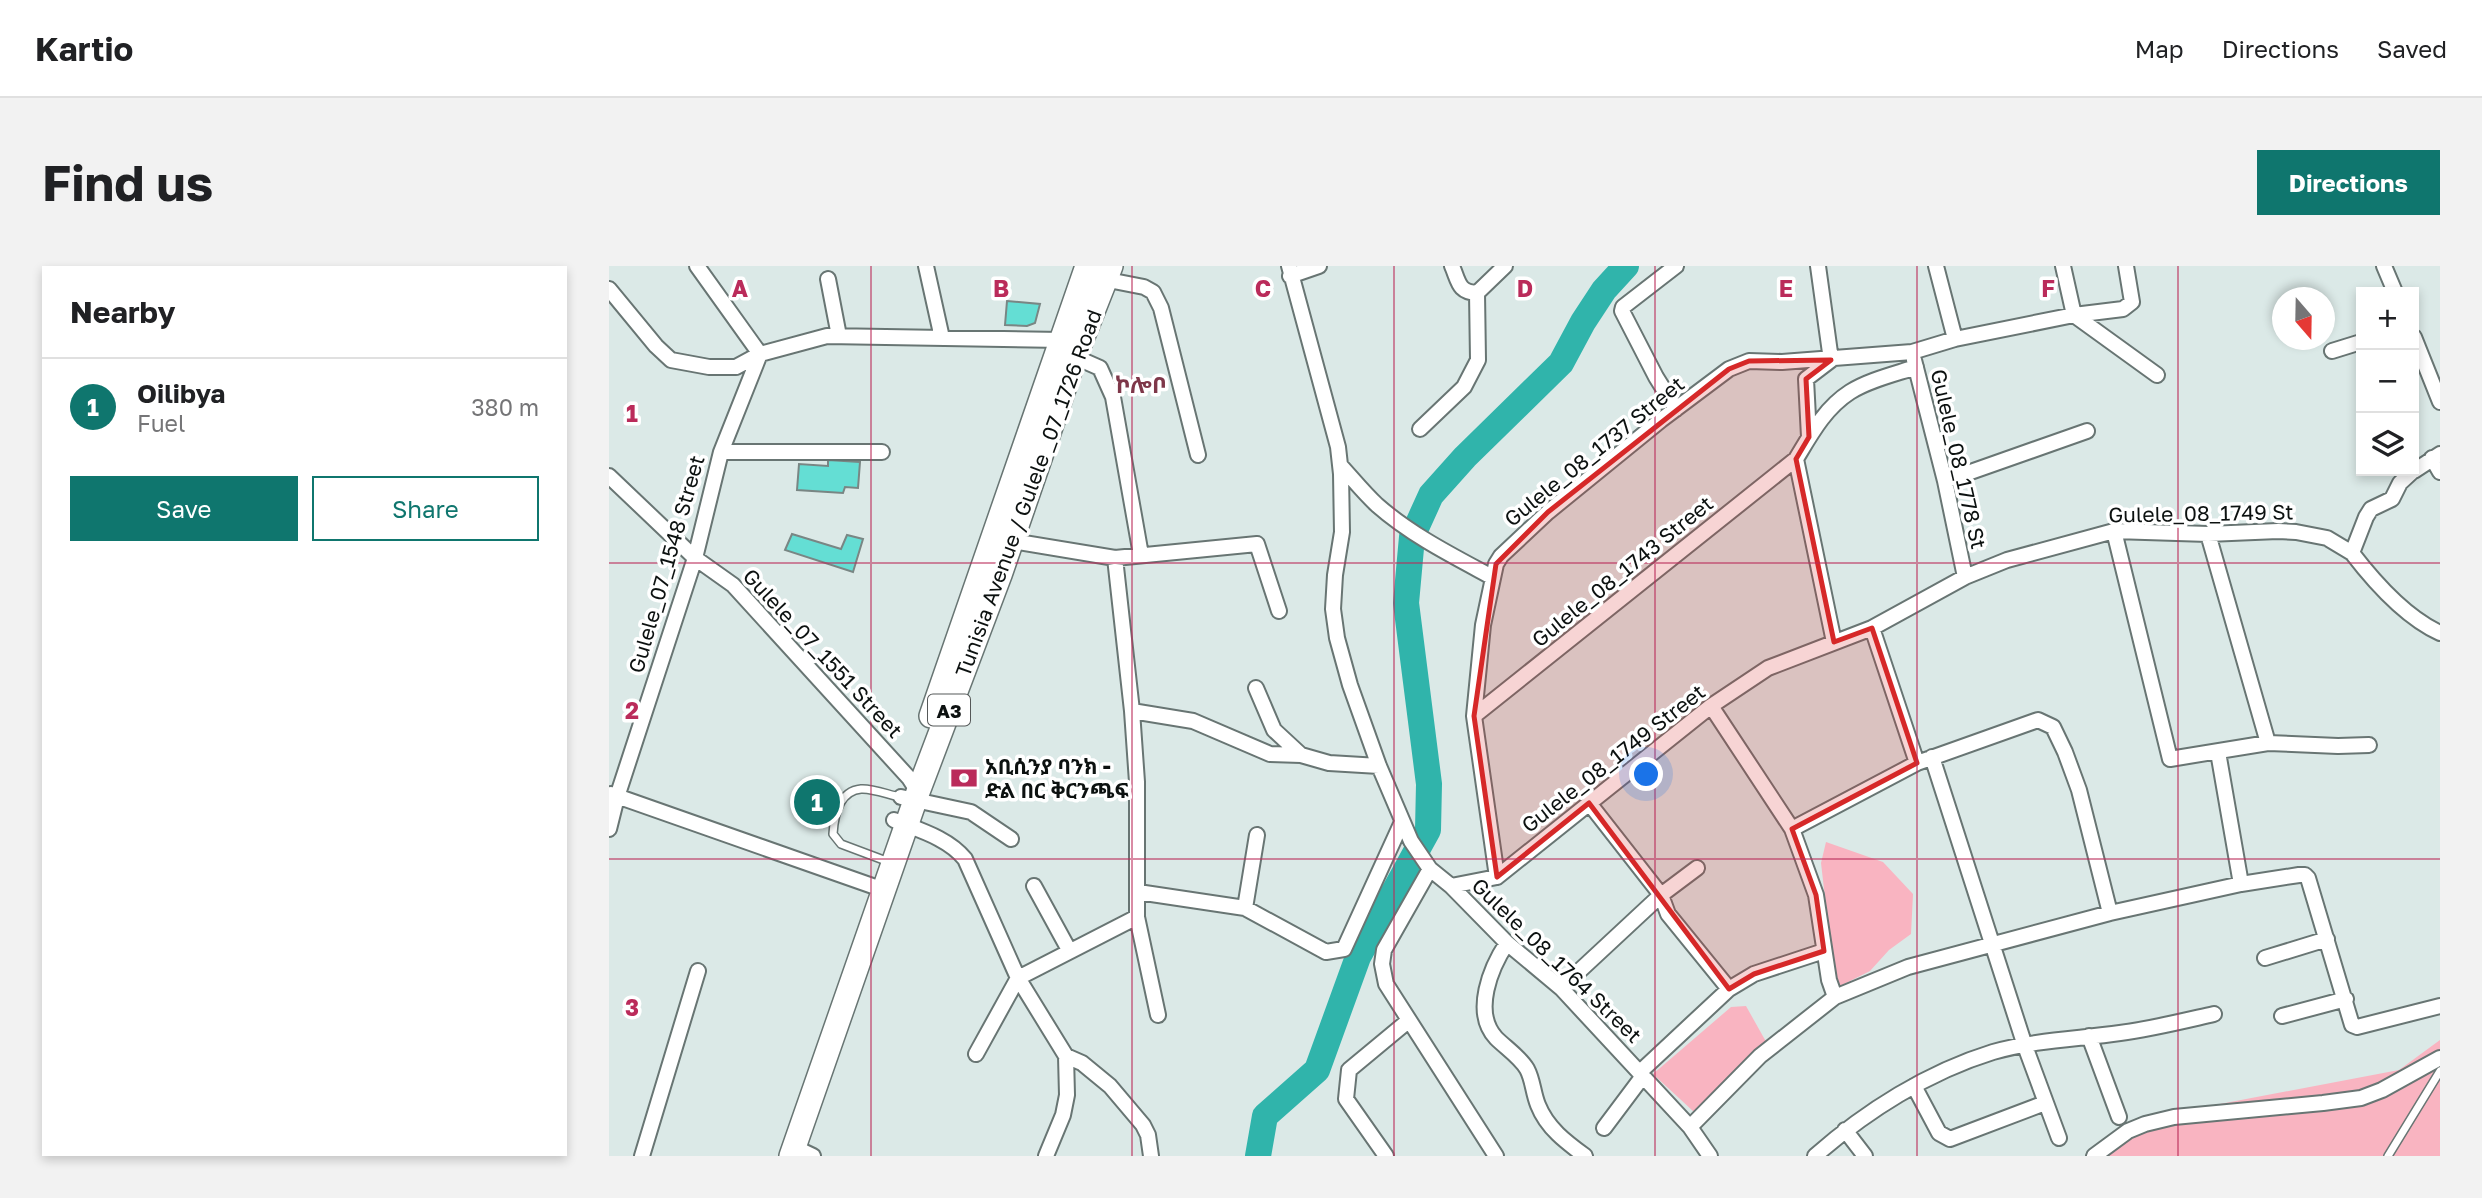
<!DOCTYPE html>
<html lang="en">
<head>
<meta charset="utf-8">
<style>
	body { margin:0; font-family:"Golos Text","Noto Sans Ethiopic",sans-serif; background:#f2f2f2; color:#202124 }
	.controls { position:absolute; right:21px; top:21px; display:grid; overflow:hidden; border-radius:0px; box-shadow:0 4px 10px #0003 }
	.controls button { width:63px; height:63px; display:grid; place-items:center; padding:0; border:0; border-bottom:2px solid #e0e0e0; background:#fff; color:#202124; font:35px sans-serif }
	.compass { position:absolute; left:1663px; top:21px; width:63px; height:63px; border-radius:50%; background:#fff; box-shadow:0 4px 10px #0003; rotate:160deg }
	.you { position:absolute; left:1038px; top:509px; width:24px; height:24px; margin:-18px; border:5px solid #fff; border-radius:50%; background:#1a73e8; box-shadow:0 0 0 10px #1a73e833 }
	.badge { display:grid; place-items:center; width:46px; height:46px; border-radius:50%; background:#0f766e; color:#fff; font-size:23px; font-weight:700 }
	.pin { position:absolute; translate:-50% -50%; border:4px solid #fff; box-shadow:0 2px 7px #0006 }
	.list { margin:0; padding:0; list-style:none }
	h2 { display:flex; justify-content:space-between; align-items:center; height:91px; margin:0; padding:0 28px; font-size:30px }
	h2 small { font-size:23px; font-weight:400; color:#757577 }
	.list li { display:grid; grid-template-columns:46px 1fr auto; gap:21px; align-items:center; box-sizing:border-box; height:98px; padding:0 28px; border-top:2px solid #e0e0e0 }
	.list b { display:block; font-size:26px; white-space:nowrap }
	.list p { margin:0; font-size:23px; white-space:nowrap; color:#757577 }
	.list em { font-size:23px; font-style:normal; color:#757577 }
	.actions { display:flex; gap:14px; padding:21px 28px }
	.actions a { flex:1; padding:16px 0; border:2px solid #0f766e; border-radius:0px; text-align:center; font-size:24px; color:#0f766e }
	.actions .main { background:#0f766e; color:#fff }
	.icon { flex:none; width:38px; height:38px; fill:none; stroke:currentColor; stroke-width:2; stroke-linecap:round; stroke-linejoin:round }
	.map { position:relative; flex:none; width:1831px; height:890px; overflow:hidden; border-radius:0px }
	header { display:flex; align-items:center; gap:42px; box-sizing:border-box; height:98px; padding:0 35px; background:#fff; border-bottom:2px solid #e0e0e0 }
	header strong { font-size:33px }
	nav { display:flex; gap:38px; margin-inline-start:auto; font-size:24px }
	.intro { display:flex; align-items:center; justify-content:space-between; box-sizing:border-box; height:168px; padding:0 42px }
	h1 { margin:0; font-size:49px }
	.button { padding:18px 32px; border-radius:0px; background:#0f766e; color:#fff; font-size:24px; font-weight:700 }
	main { display:flex; gap:42px; padding:0 42px }
	aside { flex:1; background:#fff; border-radius:0px; box-shadow:0 4px 10px #0003 }
	.map>svg:first-child { display:block }
	.green { fill:#f9b4c1 }
	.lines { fill:none; stroke-linecap:round; stroke-linejoin:round }
	.river { stroke:#30b4ab; stroke-width:26 }
	.building { fill:#64ded4; stroke:#798684; stroke-width:2 }
	.service-casing { stroke:#687573; stroke-width:10 }
	.minor-casing { stroke:#687573; stroke-width:18 }
	.trunk-casing { stroke:#687573; stroke-width:26 }
	.service { stroke:#fff; stroke-width:7 }
	.minor { stroke:#fff; stroke-width:14 }
	.trunk { stroke:#fff; stroke-width:23 }
	.marked { fill:#d62828; fill-opacity:0.2; stroke:#d62828; stroke-width:5; stroke-linejoin:round }
	.grid { fill:none; stroke:#ba2b5a; stroke-width:2; stroke-opacity:0.55 }
	.labels { text-anchor:middle; dominant-baseline:central; stroke-width:7; stroke-linejoin:round; paint-order:stroke }
	.shield { fill:#fff; stroke:#555858; stroke-width:2 }
	.shield-label { font-size:19px; font-weight:bold; fill:#0c1110 }
	.street-label { font-size:21px; fill:#0c1110; stroke:#fff }
	.poi-label { font-size:21px; font-weight:bold; fill:#0c1110; stroke:#fff; text-anchor:start }
	.neighbourhood-label { font-size:23px; font-weight:bold; fill:#7e3749; stroke:#fff }
	.grid-label { font-size:23px; text-anchor:middle; font-weight:bold; fill:#ba2b5a; stroke:#fff; stroke-width:7; stroke-linejoin:round; paint-order:stroke }
</style>
</head>
<body>
<header>
<strong>Kartio</strong>
<nav><a>Map</a><a>Directions</a><a>Saved</a></nav>
</header>
<div class="intro"><h1>Find us</h1><a class="button">Directions</a></div>
<main>
<aside>
<h2>Nearby<small></small></h2>
<ul class="list">
<li><span class="badge">1</span><div><b>Oilibya</b><p>Fuel</p></div><em>380 m</em></li>
</ul>
<div class="actions"><a class="main">Save</a><a>Share</a></div>
</aside>
<div class="map">
<svg width="1831" height="890" viewBox="0 0 1831 890">
	<rect width="100%" height="100%" fill="#dbe9e7"/>
	<path class="green" d="M1217,576L1274,596L1304,628L1302,668L1280,684L1261,705L1231,720L1226,718L1212,597Z
		M1137,740L1160,781L1085,846L1044,808L1122,741Z
		M1831,774V890H1492L1543,851L1790,804Z"/>
	<g class="lines">
		<path class="river" d="M649,890L656,850L708,804L749,691L819,564L820,518L797,337L803,271L822,229L856,191L952,97L974,56L995,24L1017,0"/>
	</g>
	<path class="building" d="M398,35L431,38L426,57L418,60L396,59Z
		M219,194L251,196L249,222L236,221L234,227L188,224L190,198L219,200Z
		M183,268L232,283L238,269L254,273L244,306L176,284Z"/>
	<g class="lines">
		<defs>
			<path id="service" d="M280,596L232,578L224,568C225,551 230,525 252,523C263,522 280,529 291,531
				M1779,890L1831,805"/>
			<path id="minor" d="M88,0L151,88
				M317,0L333,72
				M680,0L729,181L732,208L733,266L726,309L724,343L728,372L741,419L770,500L802,575L821,603L842,620L898,677L952,722L1081,861L1101,890
				M843,0C850,16 849,26 868,27
				M1209,0L1222,94
				M1327,0L1346,73
				M1454,0L1465,49
				M1775,0L1786,26
				M681,10L710,0
				M489,12L535,21L544,26L552,42L589,189
				M219,13L230,70
				M0,23L47,80L62,94L100,101H127L151,88L218,70L453,74
				M868,27L896,0
				M1465,49L1548,109
				M1805,71L1831,136
				M1723,85L1752,76
				M466,91L491,102L504,131L532,289
				M1305,94L1336,215L1356,311
				M1067,143L1047,111L1013,45L1014,41L1067,0
				M811,163L855,121L869,94L868,27
				M1200,171L1197,113L1222,94
				M112,186H273
				M1823,192L1831,206
				M1187,193L1225,376
				M731,199C743,212 755,227 768,239C802,269 844,290 883,311
				M1805,205L1831,188
				M0,210L86,292L124,319L300,512L309,526
				M1336,215L1478,165
				M1505,265L1561,493L1659,477L1729,480L1760,479
				M1599,268L1659,477
				M403,275L506,292L648,278L670,345
				M1743,287C1766,317 1796,351 1831,367
				M506,292L523,445L528,516V651L549,749
				M1263,362L1308,497
				M647,422L665,464L692,489
				M1102,440L1183,563L1207,629L1220,714L1226,731
				M523,445L584,455L661,488L692,489L720,497L770,500
				M865,450L1187,193C1202,168 1216,142 1241,126C1260,114 1286,108 1307,101
				M1609,486L1632,618
				M1323,491L1416,780L1450,872
				M2,528L275,624
				M292,531L362,546L402,573
				M285,554C310,564 339,572 356,593L409,712L457,790L473,797L501,820L534,859L539,869L542,890
				M0,563L8,531L86,292L112,186L151,88
				M1183,563L1308,497L1429,454L1444,461L1456,486L1470,524L1501,647
				M1088,602L1052,629L1059,648L1120,723
				M821,603L775,684L773,698L777,718L887,890
				M888,611L865,450L874,359L887,298L892,290L939,246L1052,154L1120,103L1140,95L1173,96L1303,86L1346,73L1465,49L1514,43L1523,36L1517,0
				M425,620L460,684
				M842,620L888,611L1102,440L1159,402L1263,362L1356,311L1398,294L1505,265L1599,268L1669,265L1687,266L1718,272L1743,287L1757,251L1762,243L1783,233L1791,217L1804,205
				M529,626L636,642L717,686L735,683L793,556
				M636,642L648,569
				M898,677C882,701 863,746 887,772C897,782 911,791 918,803C924,814 924,827 929,839C938,862 957,876 976,890
				M1656,692L1718,673
				M409,712L528,651
				M952,722L1052,629L980,537
				M1673,750L1737,733
				M1480,770L1510,851
				M367,788L409,712
				M1031,806L1120,723L1145,708L1215,685
				M1305,820L1330,867L1341,873L1436,837
				M1081,861L1151,790L1226,731L1299,701L1501,647L1632,618L1690,609H1696L1699,612L1743,759L1748,761L1831,740
				M995,862L1034,810
				M1236,864L1256,890
				M185,881L204,890
				M33,890L89,705
				M437,890L454,849L458,829L457,790
				M777,890L737,833L740,804L799,755
				M1206,890C1257,845 1319,806 1384,786C1426,774 1469,773 1511,767C1542,763 1574,755 1605,748
				M1485,890L1519,865L1536,858L1565,851L1714,837L1752,832L1773,824L1831,792"/>
			<path id="trunk" d="M322,450L478,0
				M182,890L309,526L391,309L466,91L502,0"/>
		</defs>
		<use href="#service" class="service-casing"/>
		<use href="#minor" class="minor-casing"/>
		<use href="#trunk" class="trunk-casing"/>
		<use href="#service" class="service"/>
		<use href="#minor" class="minor"/>
		<use href="#trunk" class="trunk"/>
	</g>
	<path class="marked" d="M1222,94L1197,113L1200,171L1187,193L1225,376L1263,362L1308,497L1183,563L1207,629L1215,685L1145,708L1120,723L980,537L888,611L865,450L887,298L939,246L1120,103L1140,95Z"/>
	<path class="grid" d="M262,0V890M523,0V890M785,0V890M1046,0V890M1308,0V890M1569,0V890M0,297H1831M0,593H1831"/>
	<defs>
		<symbol id="bank-bare" viewBox="-9 -9 18 18"><path d="M-6-4H6V4H-6ZM0-2.3a2.3 2.3 0 1 0 0 4.6a2.3 2.3 0 1 0 0-4.6Z" fill="#ba2b5a" stroke="#fff" stroke-width="2.5" paint-order="stroke"/></symbol>
	</defs>
	<g fill-rule="evenodd">
		<use href="#bank-bare" x="336" y="493" width="38" height="38"/>
	</g>
	<g class="labels">
		<rect class="shield" x="319" y="428.5" width="42" height="31" rx="5"/>
		<g class="shield-label">
			<text x="340" y="444">A3</text>
		</g>
		<g class="street-label">
			<text transform="translate(985 185) rotate(-39)">Gulele_08_1737 Street</text>
			<text transform="translate(1350 193) rotate(77)">Gulele_08_1778 St</text>
			<text transform="translate(419 227) rotate(-70)">Tunisia Avenue / Gulele _07_1726 Road</text>
			<text transform="translate(1592 247) rotate(-1)">Gulele_08_1749 St</text>
			<text transform="translate(57 298) rotate(-74)">Gulele_07_1548 Street</text>
			<text transform="translate(1013 305) rotate(-39)">Gulele_08_1743 Street</text>
			<text transform="translate(214 387) rotate(47)">Gulele_07_1551 Street</text>
			<text transform="translate(1004 492) rotate(-38)">Gulele_08_1749 Street</text>
			<text transform="translate(948 694) rotate(44)">Gulele_08_1764 Street</text>
		</g>
		<g class="poi-label">
			<text x="376" y="500">አቢሲንያ ባንክ -<tspan x="376" dy="24">ድል በር ቅርንጫፍ</tspan></text>
		</g>
		<g class="neighbourhood-label">
			<text x="532" y="118">ኮሎቦ</text>
		</g>
	</g>
	<g class="grid-label">
		<text x="131" y="31">A</text>
		<text x="392" y="31">B</text>
		<text x="654" y="31">C</text>
		<text x="916" y="31">D</text>
		<text x="1177" y="31">E</text>
		<text x="1439" y="31">F</text>
		<text x="23" y="156">1</text>
		<text x="23" y="453">2</text>
		<text x="23" y="750">3</text>
	</g>
</svg>
<div class="controls">
<button>+</button>
<button>−</button>
<button><svg class="icon" aria-label="layers" viewBox="0 0 24 24"><path d="M12 4l9 5-9 5-9-5zM3 14l9 5 9-5"/></svg></button>
</div>
<svg class="compass" viewBox="-18 -18 36 36"><path d="M0-13l5 13h-10z" fill="#e53935"/><path d="M0 13l5-13h-10z" fill="#757577"/></svg>
<div class="you"></div>
<div class="pin badge" style="left:208px;top:536px">1</div>
</div>
</main>
</body>
</html>
